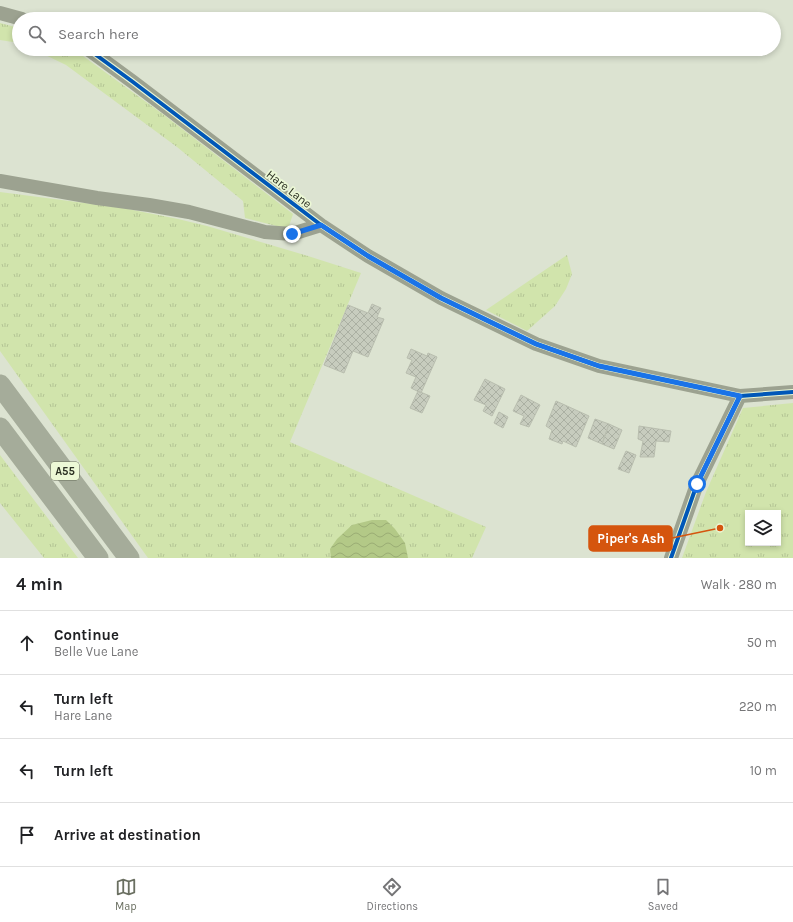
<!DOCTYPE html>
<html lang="en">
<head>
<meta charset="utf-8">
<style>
	body { margin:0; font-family:Karla,sans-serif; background:#f6f6f6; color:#202124 }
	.controls { position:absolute; right:12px; bottom:12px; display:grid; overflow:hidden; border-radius:0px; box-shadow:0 2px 6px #0003 }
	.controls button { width:36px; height:36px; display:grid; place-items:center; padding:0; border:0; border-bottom:1px solid #e0e0e0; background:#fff; color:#202124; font:20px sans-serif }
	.stop { position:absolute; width:12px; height:12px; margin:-9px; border:3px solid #1a73e8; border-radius:50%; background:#fff }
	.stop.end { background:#1a73e8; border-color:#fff; box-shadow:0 1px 4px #0008 }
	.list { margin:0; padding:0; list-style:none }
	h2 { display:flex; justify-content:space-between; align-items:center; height:52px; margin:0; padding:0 16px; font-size:17px }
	h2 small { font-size:13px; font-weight:400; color:#757577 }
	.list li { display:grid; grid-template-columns:26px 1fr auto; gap:12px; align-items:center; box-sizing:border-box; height:64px; padding:0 16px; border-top:1px solid #e0e0e0 }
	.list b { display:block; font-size:15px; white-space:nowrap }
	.list p { margin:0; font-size:13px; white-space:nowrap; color:#757577 }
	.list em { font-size:13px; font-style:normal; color:#757577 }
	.icon { flex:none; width:22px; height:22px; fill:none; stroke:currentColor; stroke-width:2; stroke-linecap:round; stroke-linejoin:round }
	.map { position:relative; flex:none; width:793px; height:558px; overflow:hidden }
	.search { position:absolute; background:#fff; box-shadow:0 2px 6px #0003; left:12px; right:12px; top:12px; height:44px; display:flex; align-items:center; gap:10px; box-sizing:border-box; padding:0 14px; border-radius:22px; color:#757577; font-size:15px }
	.sheet { height:308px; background:#fff }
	nav { display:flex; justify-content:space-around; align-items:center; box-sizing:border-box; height:56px; border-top:1px solid #e0e0e0; background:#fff; font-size:11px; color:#757577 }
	nav a { display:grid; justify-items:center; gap:2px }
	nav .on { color:#6a6f61 }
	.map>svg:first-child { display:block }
	.grass { fill:url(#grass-tufts); fill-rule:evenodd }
	.water { fill:url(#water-waves) }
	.building { fill:url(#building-cross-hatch); stroke:#b9beaf }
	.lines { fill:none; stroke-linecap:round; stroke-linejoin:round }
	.minor { stroke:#9ca290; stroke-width:14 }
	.highway { stroke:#a5ac9a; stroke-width:21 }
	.cycleway-casing { stroke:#ecf8d6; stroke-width:6 }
	.cycleway { stroke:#0057b8; stroke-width:4 }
	.route { stroke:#1a73e8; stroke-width:5 }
	.labels { text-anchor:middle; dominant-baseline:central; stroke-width:3.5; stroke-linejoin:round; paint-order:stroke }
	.shield { fill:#ecf8d6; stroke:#666d59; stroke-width:1 }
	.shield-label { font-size:11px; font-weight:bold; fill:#2c3124 }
	.street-label { font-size:12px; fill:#2c3124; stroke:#ecf8d6 }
	.leader { fill:none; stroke:#d5550e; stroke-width:1.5 }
	.callout-dot { fill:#d5550e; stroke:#ecf8d6; stroke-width:1.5 }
	.callout { fill:#d5550e; stroke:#d5550e; stroke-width:1.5 }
	.callout-label { font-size:13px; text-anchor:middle; font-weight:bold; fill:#fff }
</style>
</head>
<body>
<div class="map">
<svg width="793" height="558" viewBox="0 0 793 558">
	<defs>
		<pattern id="grass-tufts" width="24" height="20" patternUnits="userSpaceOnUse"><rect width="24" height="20" fill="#d1e4ac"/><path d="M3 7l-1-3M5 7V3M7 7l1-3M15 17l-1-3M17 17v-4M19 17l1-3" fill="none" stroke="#b4c494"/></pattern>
		<pattern id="water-waves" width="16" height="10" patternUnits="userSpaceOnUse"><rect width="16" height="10" fill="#b3c987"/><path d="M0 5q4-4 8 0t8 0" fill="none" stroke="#9aad74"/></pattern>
		<pattern id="building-cross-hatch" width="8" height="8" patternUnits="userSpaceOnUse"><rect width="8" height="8" fill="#c7ccbe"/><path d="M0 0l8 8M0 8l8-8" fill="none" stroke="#abb0a3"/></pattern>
	</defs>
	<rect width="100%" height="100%" fill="#dce3d1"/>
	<path class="grass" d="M0,23L19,28V43L0,40Z
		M33,49H70L83,56L164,115L293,214L288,229L245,218L243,201L177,147L66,65Z
		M0,192L123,208L178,219L207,226L308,256L361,273L290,442L486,527L472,558H148L0,351Z
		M567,255L572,274L566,289L555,306L527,331L486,310Z
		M793,403V558H682L706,492L743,408ZM748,513H778V543H748Z
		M0,455L78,558H44L0,503Z"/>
	<path class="water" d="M372,520H386L395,529L405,543L408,558H331L330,549L337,539L352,525Z"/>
	<path class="building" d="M372,304L381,308L377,317L384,319L368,357L353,351L344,373L324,365L348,305L368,313Z
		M411,349L427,356L428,353L437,357L421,393L411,388L416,377L406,373L412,360L407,358Z
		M485,379L505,389L492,416L483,411L486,405L474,400Z
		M418,391L430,396L422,413L410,408Z
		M521,395L540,405L529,427L520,424L524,416L513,411Z
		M556,401L589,416L576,447L563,441L562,444L549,439L552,430L546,426Z
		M499,412L508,417L503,428L494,423Z
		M595,419L609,424L602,444L588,438Z
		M609,424L622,430L614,449L602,444Z
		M639,426L671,431L669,442L656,441L654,457H640L643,441L638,439Z
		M626,451L636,455L629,473L618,469Z"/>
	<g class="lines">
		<path class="minor" d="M0,13L22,19
			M88,49L133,82L321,225L368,256L441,298L536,344L599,366L740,396L793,392
			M0,181L97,198L149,205L189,212L265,232L292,234L321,225
			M671,558L697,484L740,396"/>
		<path class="highway" d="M0,385L129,558
			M0,428L98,558"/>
		<defs>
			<path id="cycleway" d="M88,49L133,82L321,225L368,256L441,298L536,344L599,366L740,396L793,392
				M671,558L697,484L740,396"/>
		</defs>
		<use href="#cycleway" class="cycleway-casing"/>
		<use href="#cycleway" class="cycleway"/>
	</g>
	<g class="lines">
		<path class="route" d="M292,234L321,225L368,256L441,298L536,344L599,366L740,396L697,484"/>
	</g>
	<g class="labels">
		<rect class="shield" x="51" y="462" width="28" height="18" rx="3"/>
		<g class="shield-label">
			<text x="65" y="471">A55</text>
		</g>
		<g class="street-label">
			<text transform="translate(289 189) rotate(38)">Hare Lane</text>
		</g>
	</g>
	<path class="leader" d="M720 528L672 538"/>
	<circle class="callout-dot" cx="720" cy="528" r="4"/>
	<rect class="callout" x="589" y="526" width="83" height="25" rx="4"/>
	<g class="callout-label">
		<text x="631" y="543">Piper's Ash</text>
	</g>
</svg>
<div class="controls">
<button><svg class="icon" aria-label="layers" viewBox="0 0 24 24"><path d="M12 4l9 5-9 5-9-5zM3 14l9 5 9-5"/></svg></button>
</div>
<div class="stop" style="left:697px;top:484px"></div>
<div class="stop end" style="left:292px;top:234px"></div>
<div class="search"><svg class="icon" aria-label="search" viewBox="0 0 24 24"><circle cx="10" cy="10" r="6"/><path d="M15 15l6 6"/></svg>Search here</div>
</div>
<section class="sheet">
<h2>4 min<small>Walk · 280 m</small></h2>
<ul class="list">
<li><svg class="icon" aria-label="ahead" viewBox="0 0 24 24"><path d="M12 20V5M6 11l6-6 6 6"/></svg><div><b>Continue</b><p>Belle Vue Lane</p></div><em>50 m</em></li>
<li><svg class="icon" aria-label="left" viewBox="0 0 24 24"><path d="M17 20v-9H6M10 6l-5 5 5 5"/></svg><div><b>Turn left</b><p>Hare Lane</p></div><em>220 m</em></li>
<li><svg class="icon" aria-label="left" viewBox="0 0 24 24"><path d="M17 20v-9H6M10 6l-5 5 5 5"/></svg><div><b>Turn left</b></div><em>10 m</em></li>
<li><svg class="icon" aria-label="arrive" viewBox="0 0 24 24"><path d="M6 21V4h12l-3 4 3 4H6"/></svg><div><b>Arrive at destination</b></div></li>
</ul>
</section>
<nav>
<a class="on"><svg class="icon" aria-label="map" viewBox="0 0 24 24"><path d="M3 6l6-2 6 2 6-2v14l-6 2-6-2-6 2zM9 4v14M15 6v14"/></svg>Map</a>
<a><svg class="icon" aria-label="directions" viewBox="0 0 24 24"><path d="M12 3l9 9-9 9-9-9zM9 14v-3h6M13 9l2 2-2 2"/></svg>Directions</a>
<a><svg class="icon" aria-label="saved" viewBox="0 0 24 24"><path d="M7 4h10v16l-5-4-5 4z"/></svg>Saved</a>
</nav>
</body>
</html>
